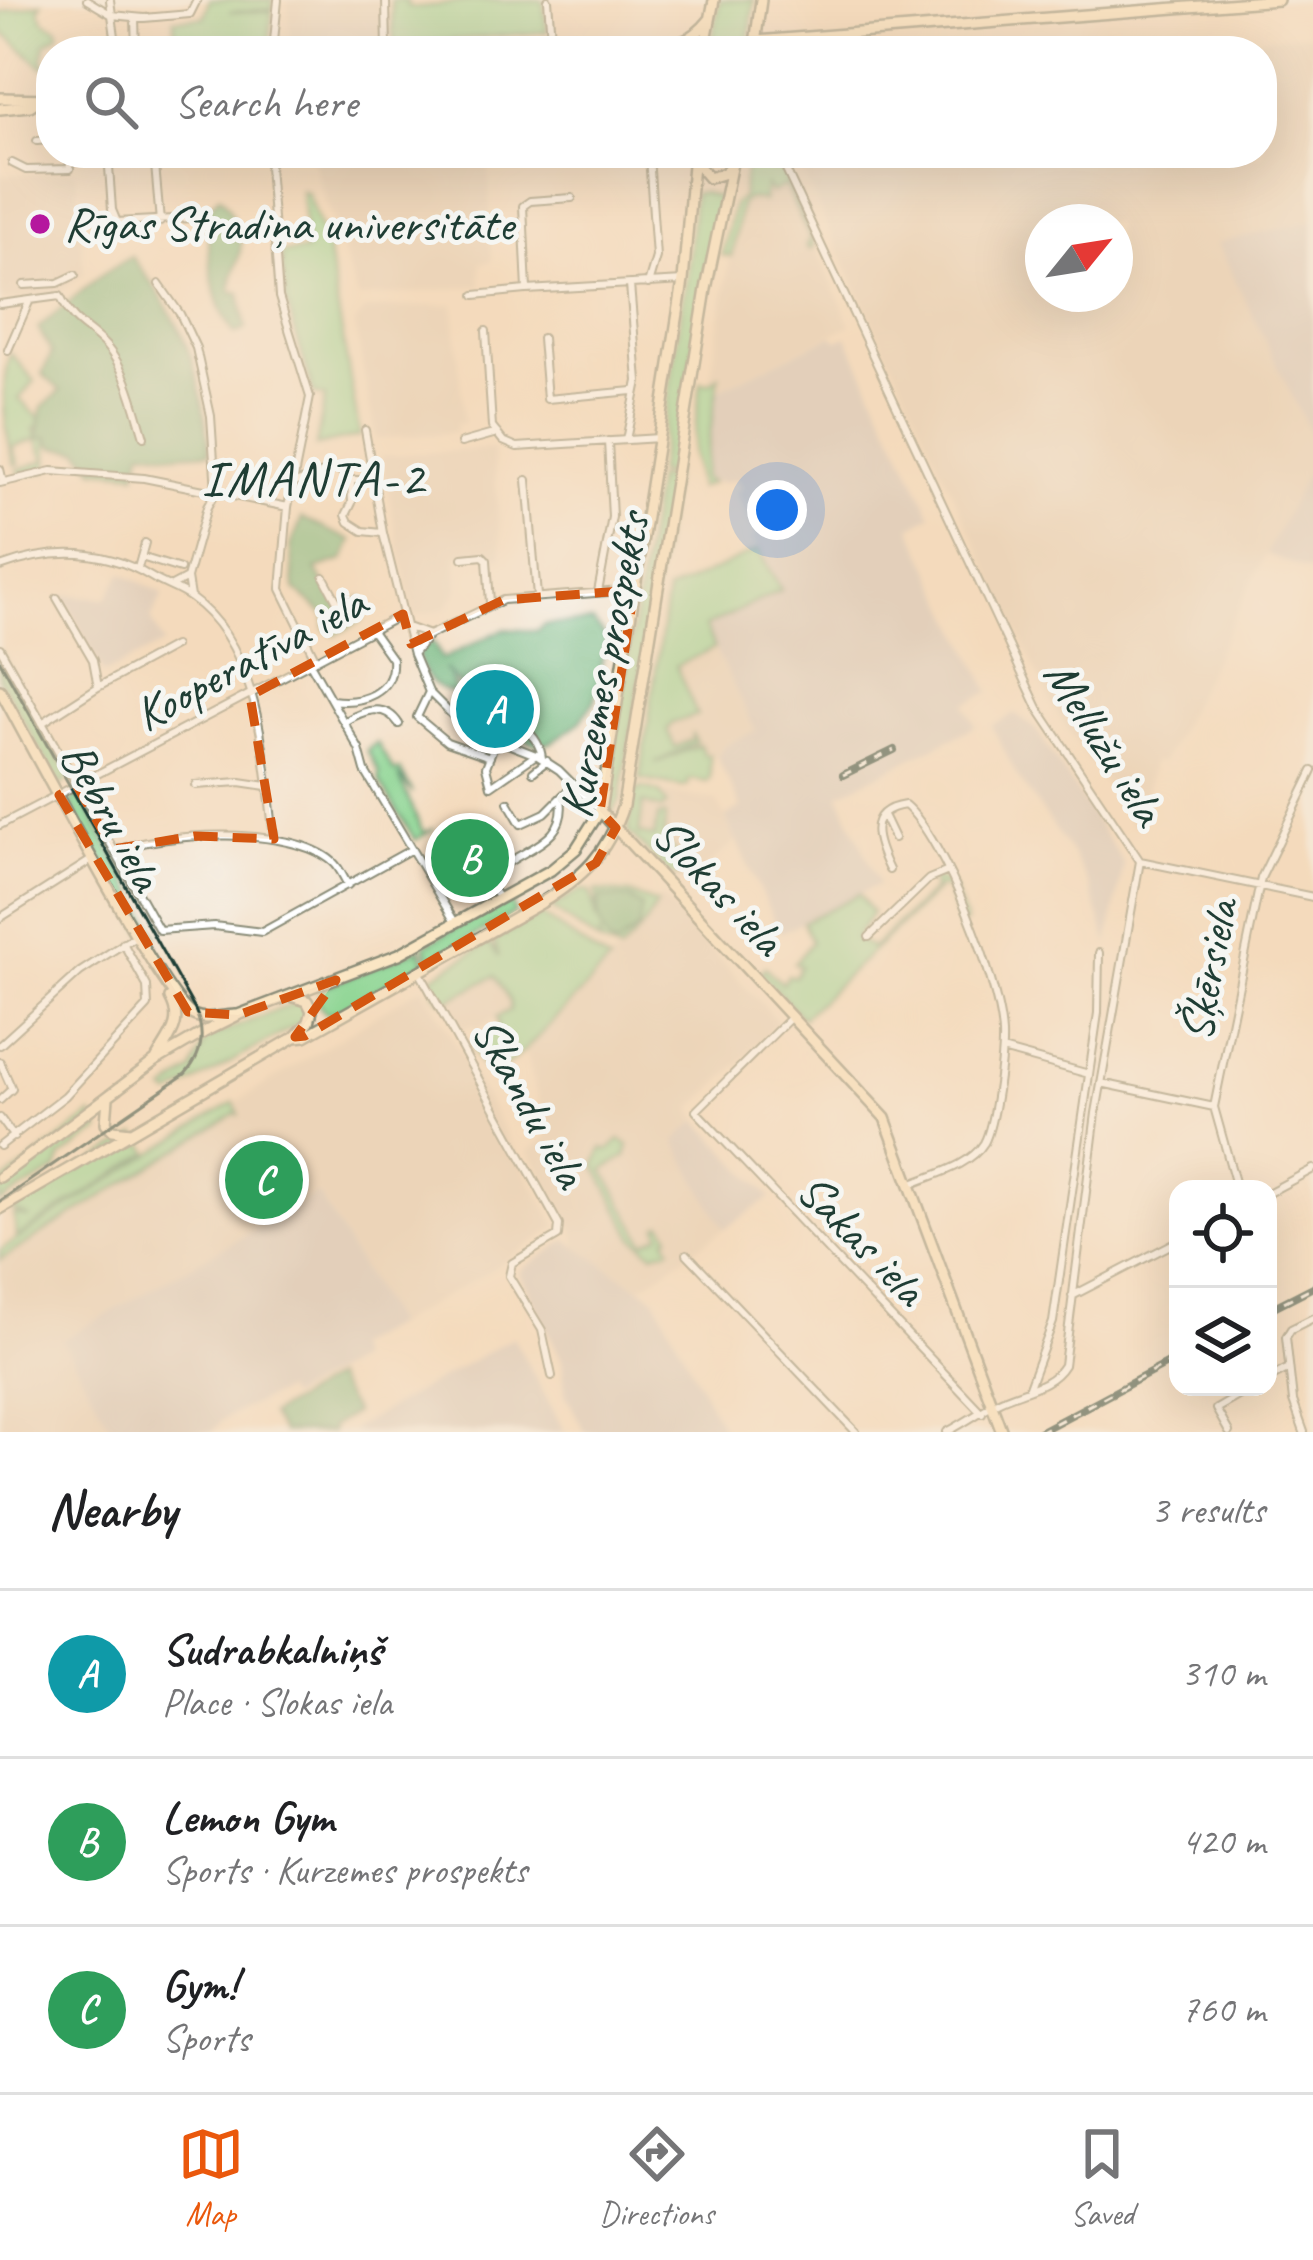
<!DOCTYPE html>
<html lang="en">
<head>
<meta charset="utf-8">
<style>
	body { margin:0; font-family:Caveat,sans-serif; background:#f6f6f6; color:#202124 }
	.controls { position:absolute; right:36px; bottom:36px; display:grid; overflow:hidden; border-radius:24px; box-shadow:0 12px 48px #0002 }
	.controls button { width:108px; height:108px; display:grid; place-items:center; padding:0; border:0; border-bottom:3px solid #e0e0e0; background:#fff; color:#202124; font:60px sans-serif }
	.compass { position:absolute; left:1025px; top:204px; width:108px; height:108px; border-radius:50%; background:#fff; box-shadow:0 12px 48px #0002; rotate:60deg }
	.you { position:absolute; left:777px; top:510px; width:42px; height:42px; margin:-30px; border:9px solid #fff; border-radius:50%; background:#1a73e8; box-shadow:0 0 0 18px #1a73e833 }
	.badge { display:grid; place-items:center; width:78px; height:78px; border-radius:50%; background:#ea580c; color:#fff; font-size:39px; font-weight:700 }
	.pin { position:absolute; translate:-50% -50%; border:6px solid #fff; box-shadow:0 3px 12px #0006 }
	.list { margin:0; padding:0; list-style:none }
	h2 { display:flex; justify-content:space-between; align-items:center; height:156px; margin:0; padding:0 48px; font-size:51px }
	h2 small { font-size:39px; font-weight:400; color:#757577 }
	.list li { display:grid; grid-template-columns:78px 1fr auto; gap:36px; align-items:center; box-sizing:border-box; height:168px; padding:0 48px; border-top:3px solid #e0e0e0 }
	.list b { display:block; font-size:45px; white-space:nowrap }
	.list p { margin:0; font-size:39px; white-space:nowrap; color:#757577 }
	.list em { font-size:39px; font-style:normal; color:#757577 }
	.icon { flex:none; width:66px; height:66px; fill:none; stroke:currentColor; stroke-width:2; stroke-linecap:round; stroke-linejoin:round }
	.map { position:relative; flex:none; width:1313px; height:1432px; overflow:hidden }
	.search { position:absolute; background:#fff; box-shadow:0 12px 48px #0002; left:36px; right:36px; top:36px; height:132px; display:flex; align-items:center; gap:30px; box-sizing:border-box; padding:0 42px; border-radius:48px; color:#757577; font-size:45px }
	.sheet { height:660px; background:#fff }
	nav { display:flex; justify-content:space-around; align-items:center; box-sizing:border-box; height:168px; border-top:3px solid #e0e0e0; background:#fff; font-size:33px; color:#757577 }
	nav a { display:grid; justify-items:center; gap:6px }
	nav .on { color:#ea580c }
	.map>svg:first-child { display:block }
	.built { fill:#e3cdb4; fill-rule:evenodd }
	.industrial { fill:#cec2b9 }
	.green { fill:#8ad490; stroke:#548862; stroke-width:3 }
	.forest { fill:#6fb67a; stroke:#477a57; stroke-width:3 }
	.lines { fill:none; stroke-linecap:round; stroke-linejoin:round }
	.street-casing { stroke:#8a8c78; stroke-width:10 }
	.secondary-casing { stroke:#8a8c78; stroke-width:14 }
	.street { stroke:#fff; stroke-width:6 }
	.secondary { stroke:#fbe6c4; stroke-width:9 }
	.tram { stroke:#1f3d34; stroke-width:3 }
	.rail-casing { stroke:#1f3d34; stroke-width:8 }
	.rail { stroke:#f6f6f2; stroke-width:3; stroke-dasharray:9; stroke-linecap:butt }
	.marked { fill:none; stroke:#d45610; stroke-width:9; stroke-dasharray:24 15; stroke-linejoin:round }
	.poi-dot { fill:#b5179e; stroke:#f6f6f2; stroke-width:4.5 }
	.labels { text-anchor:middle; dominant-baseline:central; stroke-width:10; stroke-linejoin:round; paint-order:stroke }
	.poi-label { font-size:48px; fill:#1f3d34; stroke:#f6f6f2; text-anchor:start }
	.street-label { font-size:48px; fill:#1f3d34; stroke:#f6f6f2 }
	.neighbourhood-label { font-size:51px; letter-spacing:3px; fill:#1f3d34; stroke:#f6f6f2 }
</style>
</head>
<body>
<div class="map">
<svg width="1313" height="1432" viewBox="0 0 1313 1432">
	<rect width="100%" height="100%" fill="#f6f6f2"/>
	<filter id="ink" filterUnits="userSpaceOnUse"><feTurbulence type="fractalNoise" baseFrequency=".00833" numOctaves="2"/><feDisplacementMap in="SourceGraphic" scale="24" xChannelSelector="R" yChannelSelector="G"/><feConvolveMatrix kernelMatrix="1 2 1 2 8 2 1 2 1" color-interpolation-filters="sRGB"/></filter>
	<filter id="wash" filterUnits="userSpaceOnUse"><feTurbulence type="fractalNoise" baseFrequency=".004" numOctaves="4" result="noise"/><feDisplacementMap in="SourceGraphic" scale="48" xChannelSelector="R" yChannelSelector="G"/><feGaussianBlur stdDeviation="2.7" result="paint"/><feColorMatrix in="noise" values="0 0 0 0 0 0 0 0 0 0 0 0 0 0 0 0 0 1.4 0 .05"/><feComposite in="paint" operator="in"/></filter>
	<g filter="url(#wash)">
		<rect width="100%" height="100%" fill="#f4dabc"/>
		<path class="built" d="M288,0H383L384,51H292Z
			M1313,34V221L1218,244L1312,435L1313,459L1162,762H1152L1142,811L1134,828L1054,709L801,169L830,153H1262V51H1026L1064,43L1068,51L1072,42H1080L1082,46L1119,39L1125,49ZM1043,222H1115V294H1043Z
			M310,153H488L492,261L481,263V286L358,298Z
			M76,172L84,273L58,294L0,301V175Z
			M780,172L851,325L717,390L710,377L740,202Z
			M454,304L464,423L456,424V432L376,439L355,324L365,310Z
			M493,449L502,556L489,558L482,551L456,555L458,589L446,608L414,616L381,456Z
			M714,648L755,732L724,745L717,757L704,756L699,745L674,757L659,726L694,710L675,666Z
			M643,789L717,801L736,841L686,885L636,838Z
			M661,897L779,1023L692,1109L698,1120L677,1141L724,1229L641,1287L578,1247L575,1232L529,1151L548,1136L525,1050L644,926Z
			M495,975L510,1002V1010L477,1028L473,1024L462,1029L447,1002Z
			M423,986L557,1227L489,1271L394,1325L319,1193L62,1340L114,1432H0V1260L206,1134L237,1112L235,1103Z"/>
		<path class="industrial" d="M1313,221V438L1217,243Z
			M833,335L837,340L847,336L932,515L911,527L990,692L965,704L976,726L839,794L879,884L780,933L725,817L741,808L717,757L724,745L755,731L704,627L780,589L752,539L756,536L735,492L742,488L737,479L722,483L703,479L717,390Z
			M1313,459V572L1266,554Z
			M122,573L164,594L151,619L164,644L104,674L63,595L107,598Z
			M1014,714L1035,728L1124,864L1108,944L1089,885L1072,854L1017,776L992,726Z
			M698,1120L771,1198L724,1229L676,1141Z
			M318,1193L394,1325L352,1347L357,1360L288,1398L284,1391L242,1409L221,1421L212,1432H114L62,1340Z
			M567,1240L655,1297L724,1432H585L565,1394L562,1360L519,1271Z
			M513,1337L565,1432H352L356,1427Z"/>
		<path class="green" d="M209,0H273V9L229,12L272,11L269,51H176L174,19L204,17Z
			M391,0H407V6L415,8L471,1L543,0L547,32L394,45Z
			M720,0H754L748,51H710Z
			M42,3L39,10L44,21L58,28L59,34L45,44L43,58L47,67H43L1,31L0,13Z
			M747,153H773L779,165L772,172L780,167L813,237V247L808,249L806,244L811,240L785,186L771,193L766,186L763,201L749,198L741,203L732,256L722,255L733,205L742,197Z
			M301,191L307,193L327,248L360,436L316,446L325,397L314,394L286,301L281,253L306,251Z
			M702,192L721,199L672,475L657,473L688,268L694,193Z
			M10,353L35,381L19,399L39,418V425L34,429L37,438L48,437V470L20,475L18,470L45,460L37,439L13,447L19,464L15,465C4,431 0,386 10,353Z
			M719,376L703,478L711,483L698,488L692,453L701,382L710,383Z
			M656,478L672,479L620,800L612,813L605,806Z
			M758,550L781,590L705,627L714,648L676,666L697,715L672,723L667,730L675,747L692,739V733L696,742L655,763L700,745L704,755H710V779L707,782L689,779L688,786L682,787L640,779L667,592Z
			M0,653L70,778L61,786L0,679Z
			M377,743L394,772L400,770L413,793L398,775L421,828L424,833L434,829L415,840L379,781V772L367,750Z
			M643,788L659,792L667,804L662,809L643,803L639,834L655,837L658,816H665L664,840L686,865L678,876L670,874L628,832L636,790Z
			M79,794L158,935L148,941L70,803Z
			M936,878L952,886L966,923L959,925L947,889L940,887L802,1018L760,973L765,967L782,984L788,975L794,977L800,966L794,963L811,942L803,922L859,894L872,913L855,938L872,948L934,889L931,883Z
			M581,890L590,892L596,920V891L630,894L657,904L644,926L620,952L601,944L599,934V943L551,908Z
			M510,898L515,913L431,960L425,945Z
			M541,915L609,963L525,1050L495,1074L482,1067L471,1044L499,1026L497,1017L510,1010V1002L495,976L444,1002L435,993L432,977L489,943L499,957L494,940Z
			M420,948L427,962L339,1012L326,1013L318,1004L319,989Z
			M297,1002L304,1003L307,1019L171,1096L166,1092L193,1070L206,1039Z
			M234,1102L240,1116L237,1113L0,1260V1250Z
			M92,1115L100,1131L62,1157L57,1170L0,1203V1185Z
			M137,1135L150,1152L16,1238L14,1215L30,1218L12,1210Z
			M620,1140L629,1145L626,1156L604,1170L645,1242L661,1234L658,1226L663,1223L670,1235L666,1238L671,1248L653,1253L634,1237L595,1165L603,1148L608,1151Z"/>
		<path class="forest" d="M219,196C231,209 236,220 233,237L241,240C242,260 230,272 231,291L240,293L246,329L235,334C210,301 208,251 207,210Z
			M131,256C186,324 199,366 210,452L175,454L143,449L136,473L95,469L80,450L53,447L48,437L38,439L42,407L61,391L42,374L52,353L38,328L101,275Z
			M302,518L352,541L344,560L316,569L338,606L347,608L361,597L367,610L361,621L335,635L325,629L326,616L295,589L291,546Z
			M593,622L606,637L595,700L578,724L550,743L536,744L493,726L506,700L501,693L493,692L491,697L461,686L444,668L457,690L454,693C432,690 423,675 418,655L423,645L433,642L442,659L504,629L536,631L544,625Z
			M601,897L630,899L642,907L638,929L616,947C600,939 594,912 601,897Z
			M333,1378L354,1413L331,1427V1432H281L270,1415Z"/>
	</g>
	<g filter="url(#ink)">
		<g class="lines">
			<defs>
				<path id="street" d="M87,0L112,15L117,51
					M110,0L112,15L144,18L190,14L197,0
					M386,0L387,51
					M548,0L552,51
					M135,18L136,51
					M73,51L76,47L115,43
					M273,51L278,0
					M37,141L51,140
					M69,153L70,168
					M108,153L112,210L117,222L192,218
					M154,153L160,222
					M268,153L279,297L310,397L288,507L281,589L316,660
					M778,153L1038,708L1140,861L1096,1113L1064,1365C1050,1388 1020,1390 997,1402C980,1412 964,1423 947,1432
					M12,163L26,170L70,169
					M572,198L530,201L523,206L527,290L683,281
					M159,284L180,314L196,348L211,416L216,491L207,507L187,578
					M648,284L656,257L649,156L667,153
					M24,285L58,283L75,275
					M475,295L526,290
					M0,304L60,296C75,327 85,324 106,346C127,370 135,408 144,437
					M486,331L492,427L503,441L517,447L659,438
					M542,338L547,399L633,391
					M8,350L29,302
					M365,430L383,533L413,654L429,692L457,720L477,732L536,755L559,770L600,811
					M626,440L638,381L630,285
					M461,443L497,433
					M0,469L3,482
					M351,480L352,503L346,515L349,522L363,531L382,533
					M527,480L537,596
					M0,483L52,471L144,478L288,507
					M292,484L337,468L351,480H374
					M141,557L180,569
					M463,558L483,556L487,560L490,603
					M0,567C52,548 103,548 151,577C164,585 179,589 191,598C261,647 264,761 274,837
					M138,568L145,543
					M324,577L338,603L352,600
					M172,586L187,578L190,597
					M598,592L612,517L608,441
					M57,598L93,660L98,687
					M407,627L429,635L503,600L634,590
					M0,648L159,930L214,926L262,932L410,850
					M413,654L429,635
					M310,663L359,749L365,771L456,924
					M429,692L417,717L447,742L490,757
					M466,694C492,713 538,722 542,758
					M332,700C361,704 395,694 392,659L372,631
					M344,722C363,710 385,702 399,724
					M42,723L98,687L174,646
					M496,740L486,767L491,786L536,755
					M533,772L547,761
					M196,785L240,782L267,786
					M508,802L521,824L545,813L574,784
					M883,815L894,838
					M0,825L403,614
					M114,851C163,832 291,825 333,862C340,868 343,877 348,885
					M1140,861L1313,897
					M477,865L499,899
					M889,870C876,843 863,811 905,805C944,838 999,981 1002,1034C1003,1056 994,1125 984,1143C970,1166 935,1174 912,1184
					M490,883C503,849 570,851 561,798
					M0,918L93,859
					M869,937L929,879L946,872
					M419,971L559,1225L558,1236L512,1263L509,1276L542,1330L552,1376
					M792,1016L696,1111L982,1413
					M0,1045L80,972L137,935
					M1002,1050L1089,1074
					M0,1062L12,1089L0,1100
					M1101,1083L1214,1107
					M0,1118L14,1137
					M0,1146L65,1096L148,1006L147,986L123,943
					M1237,1189L1214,1107L1261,878L1313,771
					M1268,1193L1313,1169
					M687,1254L856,1432
					M1072,1296L1178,1241
					M1268,1379L1289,1368
					M1029,1387L1053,1322L1098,1013L1099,953
					M1229,1432L1216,1409L1254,1387
					M1304,1432L1293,1401L1286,1337L1291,1329L1313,1318"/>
				<path id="secondary" d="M756,41L1278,0
					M640,51C670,49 691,43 710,19
					M704,51L714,0
					M754,51L761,0
					M0,98L51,99
					M0,109L30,106L39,100
					M696,163L709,178L725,173L731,164
					M0,690C27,738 163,1000 193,1015C207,1022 223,1014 238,1015
					M600,811L885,1118L1002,1432
					M291,996L307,1001L312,1011L309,1022L295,1037
					M157,1058C170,1036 184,1023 170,998
					M108,1098L106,1123L113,1130L131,1132
					M0,1177L155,1061L208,1030L238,1015L399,954L551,870L576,849L600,811L683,281L694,153
					M0,1209L295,1037L305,1036L541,903C583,877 607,854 623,806L706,289L734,153"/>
			</defs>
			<use href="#street" class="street-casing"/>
			<use href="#secondary" class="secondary-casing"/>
			<use href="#street" class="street"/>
			<use href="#secondary" class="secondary"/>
			<path class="tram" d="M0,661L194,1008C206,1032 203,1054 185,1074L0,1201"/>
			<defs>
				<path id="rail" d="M843,775L894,750
					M1268,1310L1313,1287
					M1039,1432L1178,1358"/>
			</defs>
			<use href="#rail" class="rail-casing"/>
			<use href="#rail" class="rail"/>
		</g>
	</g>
	<path d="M0 0H1313V1432H0ZM634,590L600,811L616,828L596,863L305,1036L295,1037L336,980L238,1015L188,1012L59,795L77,786L113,849L195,836L274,839L250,696L403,614L411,644L503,600Z" fill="#f4dabc" fill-opacity=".55" fill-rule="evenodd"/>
	<path class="marked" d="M634,590L600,811L616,828L596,863L305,1036L295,1037L336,980L238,1015L188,1012L59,795L77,786L113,849L195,836L274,839L250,696L403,614L411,644L503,600Z"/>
	<circle class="poi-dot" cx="40" cy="224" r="12"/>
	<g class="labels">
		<g class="poi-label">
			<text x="64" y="224">Rīgas Stradiņa universitāte</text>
		</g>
		<g class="street-label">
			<text transform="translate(250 658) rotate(-28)">Kooperatīva iela</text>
			<text transform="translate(604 665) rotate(-79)">Kurzemes prospekts</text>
			<text transform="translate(1105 742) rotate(58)">Mellužu iela</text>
			<text transform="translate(112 816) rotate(61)">Bebru iela</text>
			<text transform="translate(719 886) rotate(47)">Slokas iela</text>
			<text transform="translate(1208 970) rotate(-79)">Šķērsiela</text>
			<text transform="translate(530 1102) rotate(61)">Skandu iela</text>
			<text transform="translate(862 1239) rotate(46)">Sakas iela</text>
		</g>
		<g class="neighbourhood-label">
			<text x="314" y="478">IMANTA-2</text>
		</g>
	</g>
</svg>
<div class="controls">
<button><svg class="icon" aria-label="locate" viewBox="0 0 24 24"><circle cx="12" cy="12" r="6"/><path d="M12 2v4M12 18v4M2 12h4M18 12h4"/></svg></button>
<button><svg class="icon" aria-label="layers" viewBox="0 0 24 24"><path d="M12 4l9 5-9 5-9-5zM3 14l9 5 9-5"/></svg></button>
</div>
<svg class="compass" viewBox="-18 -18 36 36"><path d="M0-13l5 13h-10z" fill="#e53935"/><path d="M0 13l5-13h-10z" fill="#757577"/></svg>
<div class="you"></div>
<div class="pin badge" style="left:495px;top:709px;background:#0f9aa8">A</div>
<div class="pin badge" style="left:470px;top:858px;background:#2e9e5b">B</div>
<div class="pin badge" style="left:264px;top:1180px;background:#2e9e5b">C</div>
<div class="search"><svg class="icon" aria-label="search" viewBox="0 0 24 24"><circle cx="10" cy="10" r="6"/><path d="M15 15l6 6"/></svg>Search here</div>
</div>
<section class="sheet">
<h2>Nearby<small>3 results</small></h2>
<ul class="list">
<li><span class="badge" style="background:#0f9aa8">A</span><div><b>Sudrabkalniņš</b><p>Place · Slokas iela</p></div><em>310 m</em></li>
<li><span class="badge" style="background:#2e9e5b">B</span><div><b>Lemon Gym</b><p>Sports · Kurzemes prospekts</p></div><em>420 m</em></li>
<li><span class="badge" style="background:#2e9e5b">C</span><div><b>Gym!</b><p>Sports</p></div><em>760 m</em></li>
</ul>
</section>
<nav>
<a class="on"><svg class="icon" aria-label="map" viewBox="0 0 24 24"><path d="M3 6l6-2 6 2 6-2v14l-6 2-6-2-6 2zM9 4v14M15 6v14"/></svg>Map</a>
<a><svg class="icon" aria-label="directions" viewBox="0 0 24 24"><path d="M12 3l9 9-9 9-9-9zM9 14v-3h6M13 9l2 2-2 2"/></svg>Directions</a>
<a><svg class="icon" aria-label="saved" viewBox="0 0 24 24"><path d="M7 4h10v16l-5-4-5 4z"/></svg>Saved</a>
</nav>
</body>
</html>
